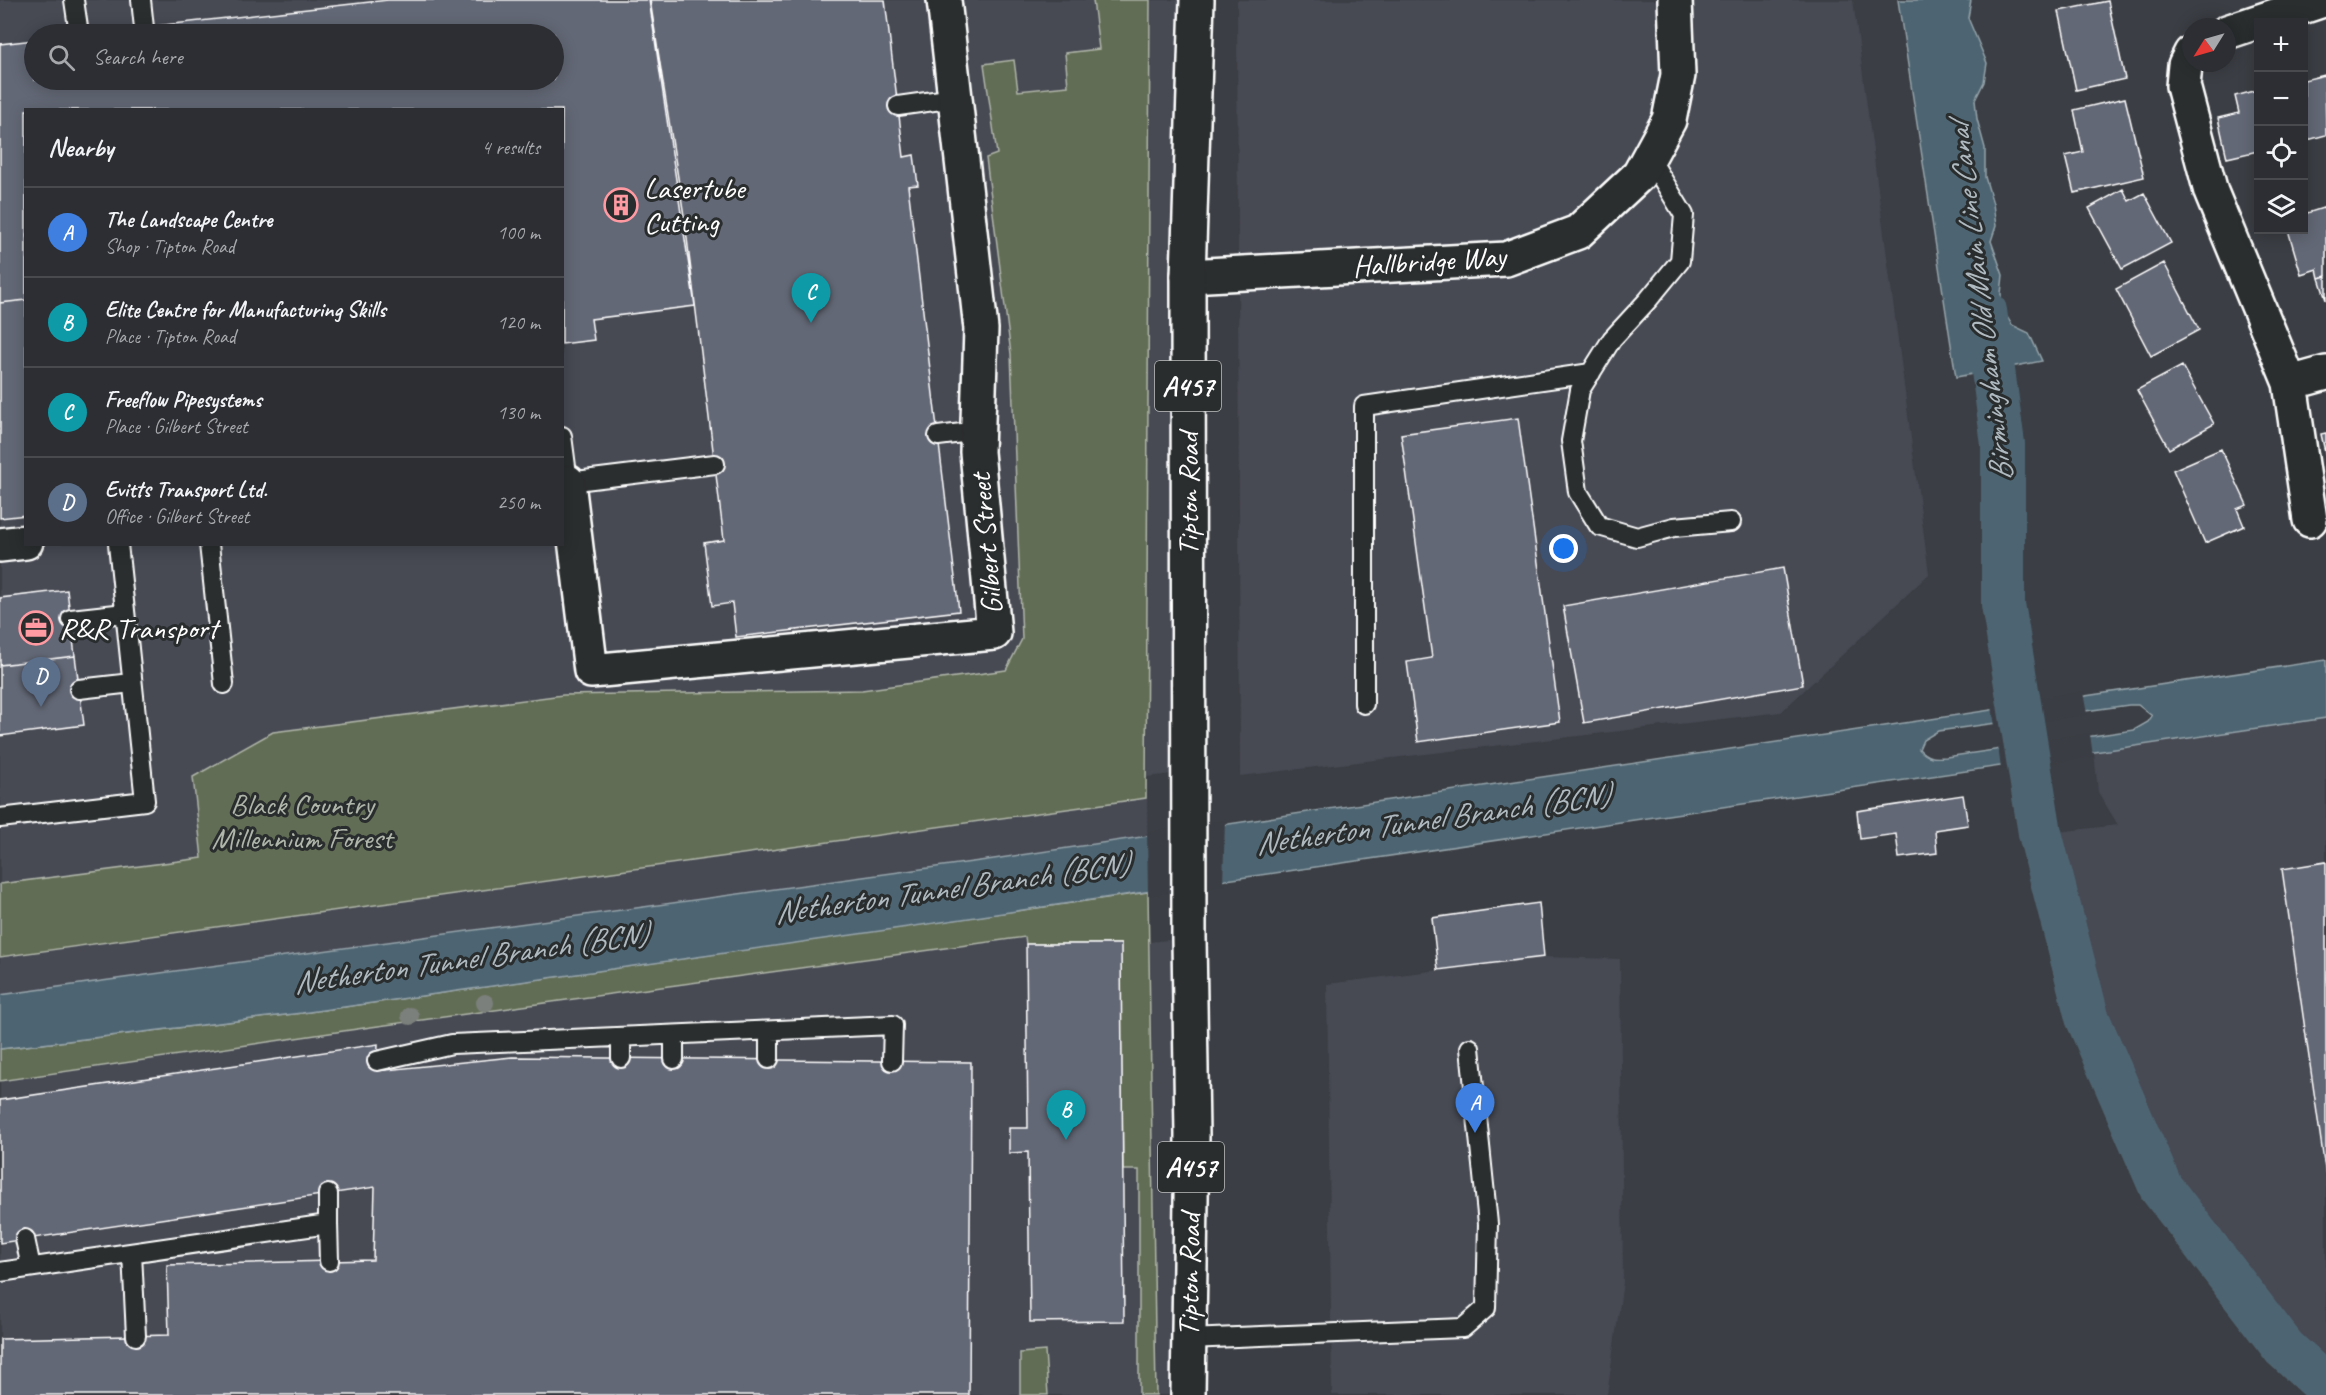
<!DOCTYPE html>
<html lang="en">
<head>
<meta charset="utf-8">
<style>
	body { margin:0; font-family:Caveat,sans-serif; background:#34363b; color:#f1f3f6 }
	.controls { position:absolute; right:18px; top:18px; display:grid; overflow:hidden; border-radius:0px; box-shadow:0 3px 15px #0003 }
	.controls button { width:54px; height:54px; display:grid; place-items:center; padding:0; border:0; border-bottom:2px solid #484a4e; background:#2c2e33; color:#f1f3f6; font:30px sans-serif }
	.compass { position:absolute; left:2182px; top:18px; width:54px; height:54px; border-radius:50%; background:#2c2e33; box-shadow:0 3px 15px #0003; rotate:233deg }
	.you { position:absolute; left:1564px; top:549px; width:21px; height:21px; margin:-15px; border:4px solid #fff; border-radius:50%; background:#1a73e8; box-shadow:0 0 0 9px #1a73e833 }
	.badge { display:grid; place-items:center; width:39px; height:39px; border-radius:50%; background:#ff9aa2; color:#fff; font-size:20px; font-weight:700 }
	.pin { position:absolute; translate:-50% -50px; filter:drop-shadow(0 2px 3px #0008) }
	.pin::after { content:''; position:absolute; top:32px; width:21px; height:18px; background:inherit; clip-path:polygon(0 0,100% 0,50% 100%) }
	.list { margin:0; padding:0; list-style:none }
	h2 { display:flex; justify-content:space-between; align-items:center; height:78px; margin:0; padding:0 24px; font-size:26px }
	h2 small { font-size:20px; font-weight:400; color:#a6a8ac }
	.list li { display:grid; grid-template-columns:39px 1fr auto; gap:18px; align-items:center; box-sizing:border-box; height:90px; padding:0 24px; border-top:2px solid #484a4e }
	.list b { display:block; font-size:22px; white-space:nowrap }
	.list p { margin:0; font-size:20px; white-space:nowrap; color:#a6a8ac }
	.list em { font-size:20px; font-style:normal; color:#a6a8ac }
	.icon { flex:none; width:33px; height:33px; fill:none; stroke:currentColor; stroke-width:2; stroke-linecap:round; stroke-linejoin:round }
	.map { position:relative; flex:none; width:2326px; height:1395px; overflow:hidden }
	.search { position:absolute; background:#2c2e33; box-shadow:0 3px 15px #0003; left:24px; top:24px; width:540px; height:66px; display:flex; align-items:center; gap:15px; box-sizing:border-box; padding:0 21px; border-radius:33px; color:#a6a8ac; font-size:22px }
	.panel { position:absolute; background:#2c2e33; box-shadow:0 3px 15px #0003; left:24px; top:108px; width:540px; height:438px; border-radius:0px }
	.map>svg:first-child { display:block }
	.built { fill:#474a53; fill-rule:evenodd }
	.green { fill:#626d54; stroke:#b0b6aa; stroke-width:1.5 }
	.water { fill:#4e6572; stroke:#95a3aa; stroke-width:1.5; fill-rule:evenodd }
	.pier { fill:#3b3e44 }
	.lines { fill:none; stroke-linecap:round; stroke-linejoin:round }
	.canal { stroke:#4e6572; stroke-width:44 }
	.building { fill:#636776; stroke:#fff; stroke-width:1.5 }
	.lane-casing { stroke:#fff; stroke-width:22 }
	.street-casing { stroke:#fff; stroke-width:38 }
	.primary-casing { stroke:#fff; stroke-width:38 }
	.lane { stroke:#2a2d2e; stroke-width:18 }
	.street { stroke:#2a2d2e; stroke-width:33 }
	.primary { stroke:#2a2d2e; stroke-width:33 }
	.tree { fill:#7b807c }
	.labels { text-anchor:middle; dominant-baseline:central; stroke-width:6; stroke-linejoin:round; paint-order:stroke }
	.shield { fill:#2a2d2e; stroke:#bfc0c0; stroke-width:1.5 }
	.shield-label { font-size:28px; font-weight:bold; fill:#fff }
	.poi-label { font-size:30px; fill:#fff; stroke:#2a2d2e; text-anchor:start }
	.street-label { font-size:30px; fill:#fff; stroke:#2a2d2e }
	.park-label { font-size:30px; fill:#b0b6aa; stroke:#2a2d2e }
	.water-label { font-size:32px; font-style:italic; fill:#afbac0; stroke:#2a2d2e }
</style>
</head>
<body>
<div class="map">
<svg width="2326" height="1395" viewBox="0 0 2326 1395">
	<rect width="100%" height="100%" fill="#3b3e44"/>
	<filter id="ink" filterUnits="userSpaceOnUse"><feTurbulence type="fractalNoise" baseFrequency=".0167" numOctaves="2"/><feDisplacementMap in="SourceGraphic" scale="12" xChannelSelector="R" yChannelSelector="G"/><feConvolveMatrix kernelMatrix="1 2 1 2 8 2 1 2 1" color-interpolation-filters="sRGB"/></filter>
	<g filter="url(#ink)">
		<path class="built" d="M0,0H1197L1189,772L1147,777L1148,942L1189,938L1188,1395H0ZM34,34H554V80H34ZM26,110H562V544H26Z
			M1237,0H1853L1929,574L1781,712L1240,776Z
			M2326,718V1387L2284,1348L2161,1188L2087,1017L2040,834L2118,825L2098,792L2094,752Z
			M1544,957L1620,959L1623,1282L1607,1395H1332L1327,984Z"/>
		<path class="green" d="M1093,0H1150L1146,798L0,957V884L202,858L193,777L273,732L563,695L862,690L1006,670L1022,639L1011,354L986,158L997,154L984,64L1014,60L1018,91L1068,86L1065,53L1099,49Z
			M1148,892L1156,1395H1139V1170H1123L1120,944H1026L1025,937L371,1027L0,1081V1049L302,1013Z
			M1045,1351L1048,1395H1020V1353Z"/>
		<path class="water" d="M1898,0H1971L1968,18L1987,63L1984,82L1975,100L1977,119L1985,148V177L1993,204L1996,226L1991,241L2003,275L2001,294L2002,309L2012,325L2029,333L2042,361L1956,377Z
			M2326,660V718L908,927L302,1013L0,1049V995L987,860ZM2129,705H2138L2152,716L2148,722L2134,730L1946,757C1934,758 1927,758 1919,749L1923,740L1938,731Z"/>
		<path class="pier" d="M2083,692L2087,714L1995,727L1992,706Z
			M2090,734L2093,756L2001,769L1998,746Z
			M1225,821L1223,884L1148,895L1147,833Z"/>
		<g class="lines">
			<path class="canal" d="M1985,311L2003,444V604L2040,833L2087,1017L2161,1188L2284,1348L2326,1387"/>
		</g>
		<path class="building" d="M388,0H649L695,306L591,319L594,340L562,344V110H26V300L0,303V44L34,40V80H554V34H83Z
			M650,0H885L904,157L914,155L918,185L908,186L959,611L736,637L732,603L712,606L704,543L724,540L685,222Z
			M2108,1L2125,79L2076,90L2059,11Z
			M2325,75L2326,135L2304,141V80Z
			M2258,90V151L2227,158L2218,118L2239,113L2235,96Z
			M2125,98L2144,177L2074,193L2065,156L2083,152L2074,110Z
			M2123,189L2129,201L2144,193L2171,243L2122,269L2089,208Z
			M2326,207V276L2319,278L2317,269L2301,274L2288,230H2304V214Z
			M2164,263L2199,330L2151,356L2116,289Z
			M2326,276V300L2319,278Z
			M26,300V515L0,518V303Z
			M2182,366L2214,424L2169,449L2137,390Z
			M1518,418L1560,722L1418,742L1407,662L1432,658L1401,434Z
			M2326,433V456L2321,434Z
			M2221,449L2247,505L2237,509L2244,526L2205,543L2173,470Z
			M1783,568L1803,685L1584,723L1563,606Z
			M67,590L75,656L0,665V598Z
			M75,656L84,725L0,736V665Z
			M1963,795L1968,825L1935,830L1937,853L1899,858L1896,834L1860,839L1857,811Z
			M2326,862V1176L2282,869Z
			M1539,903L1544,957L1438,970L1432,918Z
			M1026,944H1121L1124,1321L1030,1322L1028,1152L1009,1153V1128H1028Z
			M378,1044L377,1071L512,1057L971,1062L969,1395H0V1339L169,1335L167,1265L373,1260L375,1187L0,1243V1100Z"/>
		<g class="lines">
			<defs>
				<path id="lane" d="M74,0L79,34
					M141,0L144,28
					M898,106L955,98
					M1649,157L1684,215L1680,261L1648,300L1612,339L1580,390L1571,441L1578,492L1599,526L1637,537L1674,527L1731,522
					M562,436L568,482L715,464
					M938,436L978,431
					M209,544L224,684
					M71,619L125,613
					M79,689L132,683
					M1364,704V406L1591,373
					M0,818L145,801L118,544
					M769,1031V1059
					M621,1037V1058
					M674,1059V1035
					M377,1061L452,1044L893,1025L892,1061
					M328,1224L329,1261
					M25,1239L31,1267
					M132,1253L136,1336
					M0,1272L328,1224V1194
					M1188,1339L1463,1328L1486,1308L1488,1224L1470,1048"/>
				<path id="street" d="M2227,32L2323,0
					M2191,53L2185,65L2183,86L2211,192L2290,383L2310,520
					M1188,276L1506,259L1578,232L1639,175L1669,120L1678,75L1675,0
					M2290,383L2326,373
					M562,482H568L591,671L994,633L977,452L981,329L944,0
					M0,545L26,542"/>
				<path id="primary" d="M1188,1395L1192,1135L1189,938L1188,276L1197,0"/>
			</defs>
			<use href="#lane" class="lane-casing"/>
			<use href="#street" class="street-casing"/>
			<use href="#primary" class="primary-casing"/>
			<use href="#lane" class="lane"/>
			<use href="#street" class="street"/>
			<use href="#primary" class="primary"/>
		</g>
		<g class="tree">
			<circle cx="485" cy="1003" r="9"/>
			<circle cx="410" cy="1016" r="9"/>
		</g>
	</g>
	<defs>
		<symbol id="building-ring" viewBox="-11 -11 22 22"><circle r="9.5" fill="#2a2d2e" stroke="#ff9aa2" stroke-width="1.5"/><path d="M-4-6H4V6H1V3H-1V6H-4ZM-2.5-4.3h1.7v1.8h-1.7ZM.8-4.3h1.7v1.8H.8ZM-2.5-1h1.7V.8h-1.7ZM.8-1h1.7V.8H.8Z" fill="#ff9aa2"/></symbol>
		<symbol id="office-ring" viewBox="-11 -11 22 22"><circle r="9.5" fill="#2a2d2e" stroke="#ff9aa2" stroke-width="1.5"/><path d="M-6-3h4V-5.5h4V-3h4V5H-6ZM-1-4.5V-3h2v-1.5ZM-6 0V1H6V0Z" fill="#ff9aa2"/></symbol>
	</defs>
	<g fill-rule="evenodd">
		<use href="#building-ring" x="602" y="186" width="38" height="38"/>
		<use href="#office-ring" x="17" y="609" width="38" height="38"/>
	</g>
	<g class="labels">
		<g class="shield">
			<rect x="1155" y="361" width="66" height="50" rx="4.5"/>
			<rect x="1158" y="1142" width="66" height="50" rx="4.5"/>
		</g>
		<g class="shield-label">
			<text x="1188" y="386">A457</text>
			<text x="1191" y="1167">A457</text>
		</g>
		<g class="poi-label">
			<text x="644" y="188">Lasertube<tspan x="644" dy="34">Cutting</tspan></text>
			<text x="59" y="628">R&amp;R Transport</text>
		</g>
		<g class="street-label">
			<text transform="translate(1429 261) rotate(-4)">Hallbridge Way</text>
			<text transform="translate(1188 494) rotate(-90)">Tipton Road</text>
			<text transform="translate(986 544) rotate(-95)">Gilbert Street</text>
			<text transform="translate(1189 1275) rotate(-89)">Tipton Road</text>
		</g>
		<g class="park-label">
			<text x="302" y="804">Black Country<tspan x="302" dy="34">Millennium Forest</tspan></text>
		</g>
		<g class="water-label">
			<text transform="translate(1980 303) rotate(-97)">Birmingham Old Main Line Canal</text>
			<text transform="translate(1432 819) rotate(-8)">Netherton Tunnel Branch (BCN)</text>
			<text transform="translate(951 888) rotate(-8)">Netherton Tunnel Branch (BCN)</text>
			<text transform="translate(470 958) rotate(-8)">Netherton Tunnel Branch (BCN)</text>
		</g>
	</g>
</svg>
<div class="controls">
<button>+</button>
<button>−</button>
<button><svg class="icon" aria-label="locate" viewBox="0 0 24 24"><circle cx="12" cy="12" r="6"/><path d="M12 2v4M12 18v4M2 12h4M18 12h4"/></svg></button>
<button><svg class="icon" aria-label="layers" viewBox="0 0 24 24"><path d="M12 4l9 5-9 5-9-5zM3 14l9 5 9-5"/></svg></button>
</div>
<svg class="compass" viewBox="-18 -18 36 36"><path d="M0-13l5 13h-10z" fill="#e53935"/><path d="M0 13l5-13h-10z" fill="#a6a8ac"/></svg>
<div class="you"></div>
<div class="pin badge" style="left:1475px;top:1133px;background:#3f7fe0">A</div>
<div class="pin badge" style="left:1066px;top:1140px;background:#0f9aa8">B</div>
<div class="pin badge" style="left:811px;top:323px;background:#0f9aa8">C</div>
<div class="pin badge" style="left:41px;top:707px;background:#5c6f8a">D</div>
<div class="search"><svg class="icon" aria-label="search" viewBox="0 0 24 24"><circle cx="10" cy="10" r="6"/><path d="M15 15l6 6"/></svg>Search here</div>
<section class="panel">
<h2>Nearby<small>4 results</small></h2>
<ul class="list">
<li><span class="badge" style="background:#3f7fe0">A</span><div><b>The Landscape Centre</b><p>Shop · Tipton Road</p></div><em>100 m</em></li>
<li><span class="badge" style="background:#0f9aa8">B</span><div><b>Elite Centre for Manufacturing Skills</b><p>Place · Tipton Road</p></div><em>120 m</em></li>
<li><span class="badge" style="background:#0f9aa8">C</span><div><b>Freeflow Pipesystems</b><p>Place · Gilbert Street</p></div><em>130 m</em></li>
<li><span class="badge" style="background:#5c6f8a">D</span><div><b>Evitts Transport Ltd.</b><p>Office · Gilbert Street</p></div><em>250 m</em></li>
</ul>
</section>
</div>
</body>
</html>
